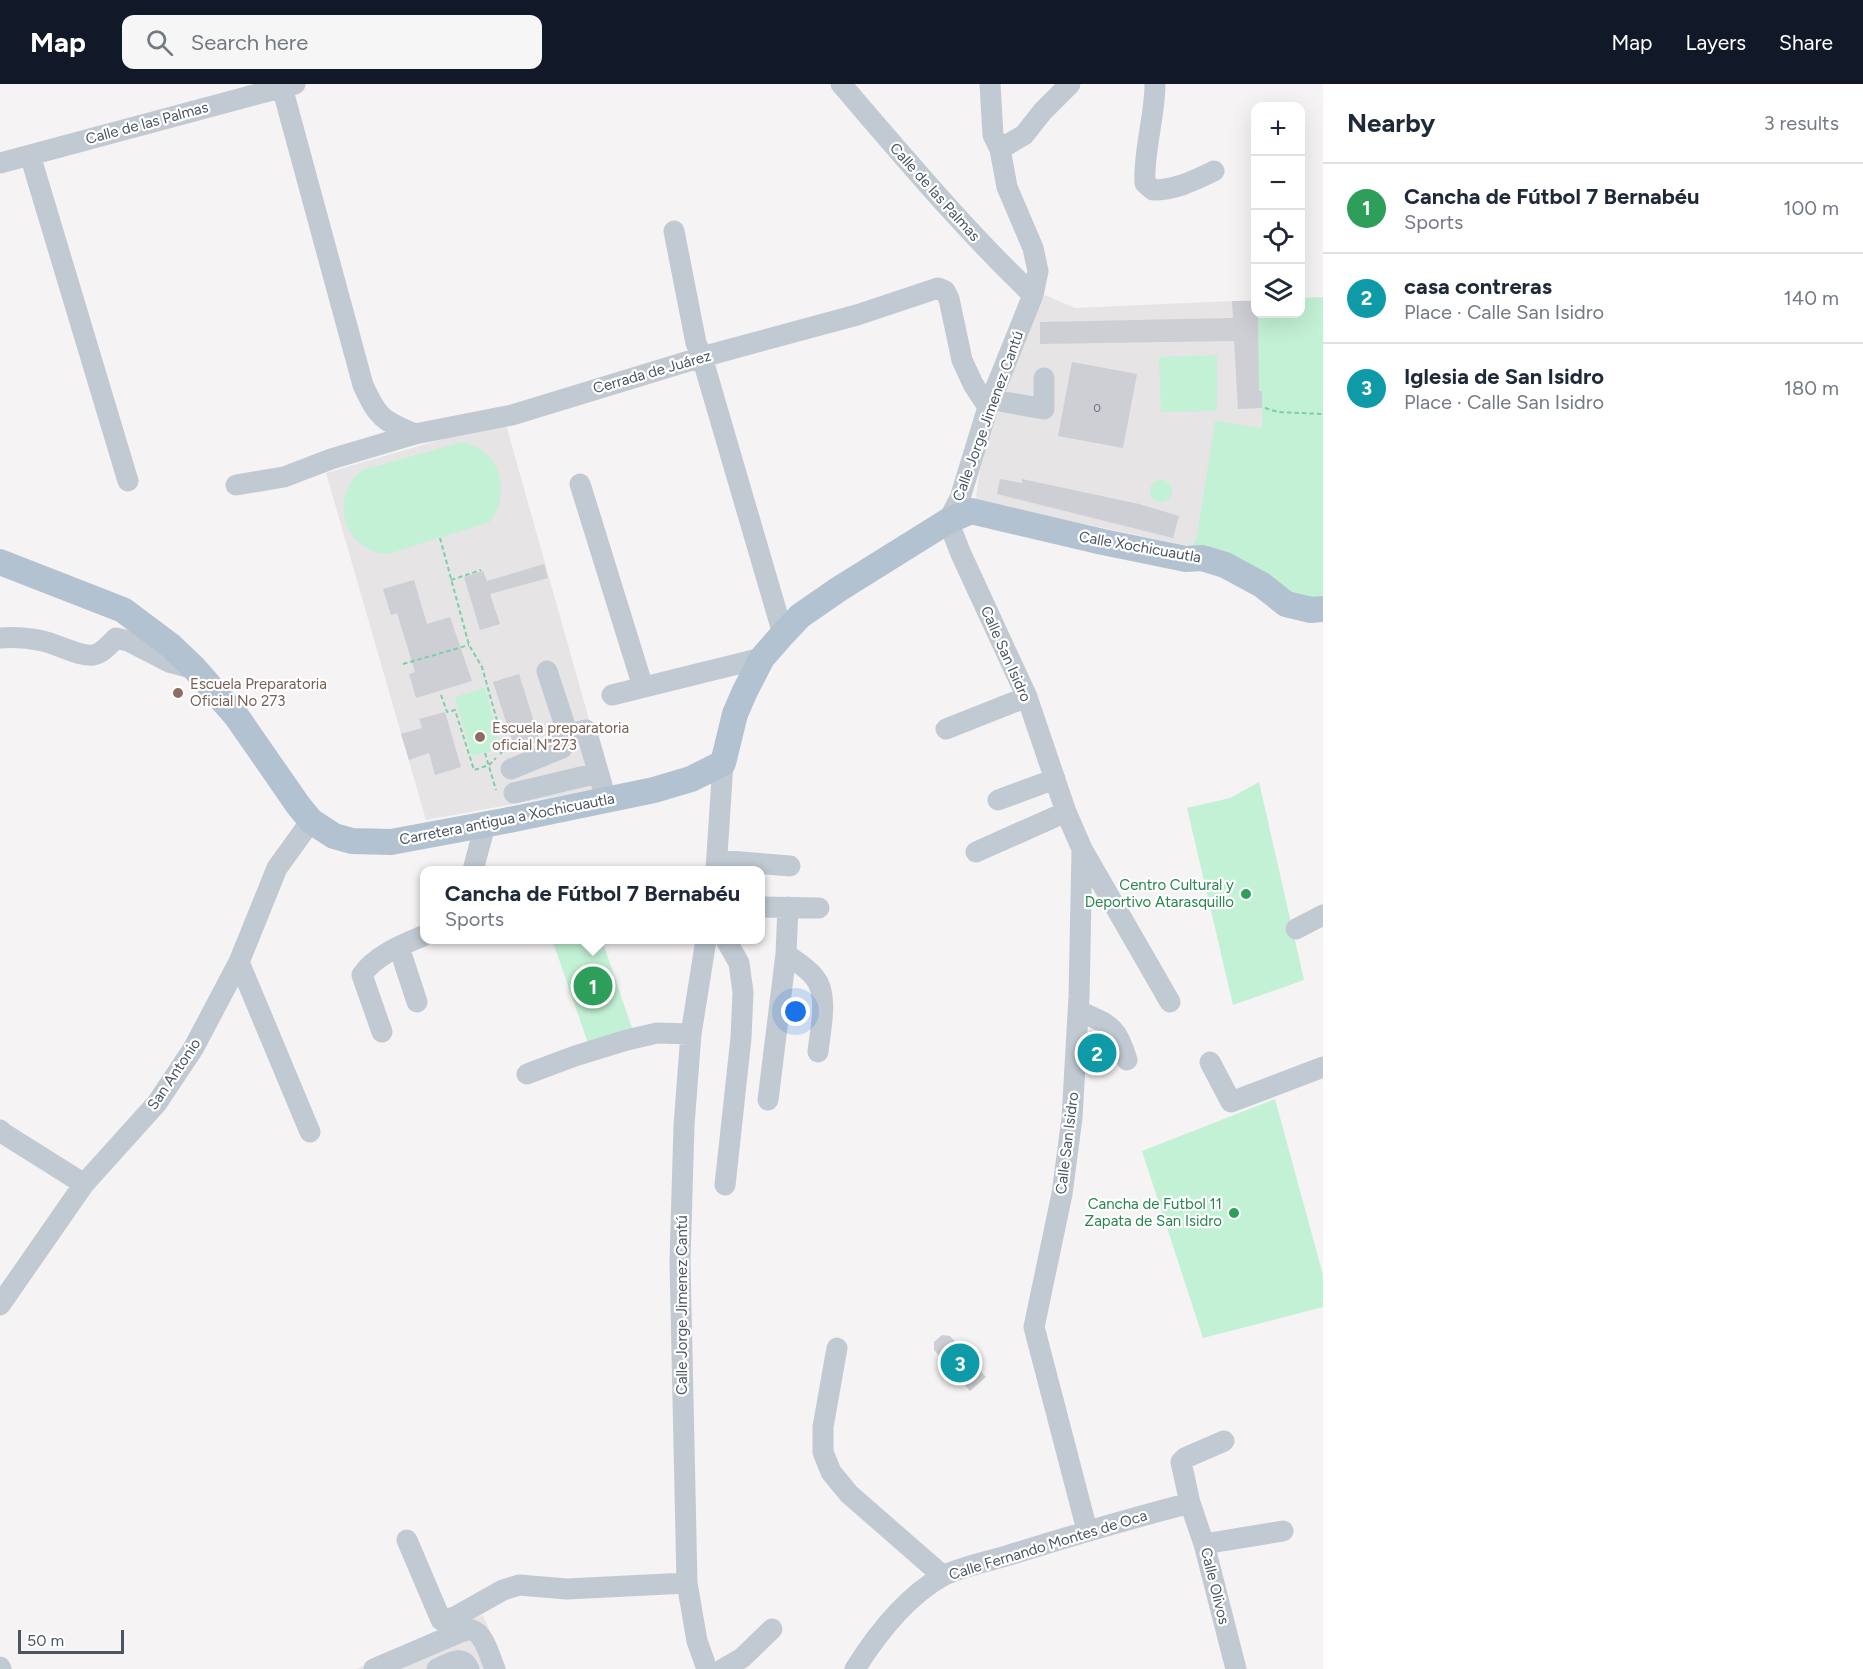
<!DOCTYPE html>
<html lang="en">
<head>
<meta charset="utf-8">
<style>
	body { margin:0; font-family:Figtree,sans-serif; background:#f6f6f7; color:#1f2937 }
	.controls { position:absolute; right:18px; top:18px; display:grid; overflow:hidden; border-radius:12px; box-shadow:0 6px 24px #0002 }
	.controls button { width:54px; height:54px; display:grid; place-items:center; padding:0; border:0; border-bottom:2px solid #e0e1e3; background:#fff; color:#1f2937; font:30px sans-serif }
	.scale { position:absolute; left:18px; bottom:15px; width:106px; box-sizing:border-box; padding-left:6px; border:3px solid #4a5661; border-top:0; font-size:16px; line-height:21px; white-space:nowrap; color:#4a5661; -webkit-text-stroke:4px #fff; paint-order:stroke }
	.you { position:absolute; left:796px; top:928px; width:21px; height:21px; margin:-15px; border:4px solid #fff; border-radius:50%; background:#1a73e8; box-shadow:0 0 0 9px #1a73e833 }
	.badge { display:grid; place-items:center; width:39px; height:39px; border-radius:50%; background:#111827; color:#fff; font-size:20px; font-weight:700 }
	.pin { position:absolute; translate:-50% -50%; border:3px solid #fff; box-shadow:0 2px 6px #0006 }
	.popup { position:absolute; left:420px; top:782px; width:345px; height:78px; box-sizing:border-box; display:grid; place-content:center; border-radius:12px; background:#fff; filter:drop-shadow(0 2px 4px #0005); font-size:20px; white-space:nowrap; color:#747a83 }
	.popup b { font-size:22px; color:#1f2937 }
	.popup::after { content:''; position:absolute; left:50%; top:100%; margin-left:-12px; border:12px solid transparent; border-top-color:#fff }
	.list { margin:0; padding:0; list-style:none }
	h2 { display:flex; justify-content:space-between; align-items:center; height:78px; margin:0; padding:0 24px; font-size:26px }
	h2 small { font-size:20px; font-weight:400; color:#747a83 }
	.list li { display:grid; grid-template-columns:39px 1fr auto; gap:18px; align-items:center; box-sizing:border-box; height:90px; padding:0 24px; border-top:2px solid #e0e1e3 }
	.list b { display:block; font-size:22px; white-space:nowrap }
	.list p { margin:0; font-size:20px; white-space:nowrap; color:#747a83 }
	.list em { font-size:20px; font-style:normal; color:#747a83 }
	.icon { flex:none; width:33px; height:33px; fill:none; stroke:currentColor; stroke-width:2; stroke-linecap:round; stroke-linejoin:round }
	.map { position:relative; flex:none; width:1323px; height:1585px; overflow:hidden }
	header { display:flex; align-items:center; gap:36px; box-sizing:border-box; height:84px; padding:0 30px; background:#111827; color:#fff }
	header strong { font-size:28px }
	nav { display:flex; gap:33px; margin-inline-start:auto; font-size:21px }
	.search { width:420px; height:54px; background:#f6f6f7; display:flex; align-items:center; gap:15px; box-sizing:border-box; padding:0 21px; border-radius:12px; color:#747a83; font-size:22px }
	main { display:flex }
	aside { flex:1; background:#fff }
	.map>svg:first-child { display:block }
	.education { fill:#e6e4e5 }
	.green { fill:#c3f1d5 }
	.building { fill:#cdcfd5 }
	.lines { fill:none; stroke-linecap:round; stroke-linejoin:round }
	.path { stroke:#7ad0a6; stroke-width:2; stroke-dasharray:4.5 3; stroke-linecap:butt }
	.minor { stroke:#c1cad2; stroke-width:21 }
	.major { stroke:#b3c2d1; stroke-width:26 }
	.education-dot { fill:#8d6e63; stroke:#fff; stroke-width:2 }
	.leisure-dot { fill:#2e9e5b; stroke:#fff; stroke-width:2 }
	.labels { text-anchor:middle; dominant-baseline:central; stroke-width:4.5; stroke-linejoin:round; paint-order:stroke }
	.number-label { font-size:12px; fill:#6b747e }
	.street-label { font-size:15px; fill:#4a5661; stroke:#fff }
	.education-label { font-size:15px; fill:#785e54; stroke:#fff; text-anchor:start }
	.leisure-label { font-size:15px; fill:#27864d; stroke:#fff; text-anchor:end }
</style>
</head>
<body>
<header>
<strong>Map</strong>
<div class="search"><svg class="icon" aria-label="search" viewBox="0 0 24 24"><circle cx="10" cy="10" r="6"/><path d="M15 15l6 6"/></svg>Search here</div>
<nav><a>Map</a><a>Layers</a><a>Share</a></nav>
</header>
<main>
<div class="map">
<svg width="1323" height="1585" viewBox="0 0 1323 1585">
	<rect width="100%" height="100%" fill="#f5f3f3"/>
	<path class="education" d="M1045,211L1075,224L1255,216L1256,230H1300L1323,511L1217,468L1010,424L975,419L980,385L1002,310Z
		M505,337L608,703L426,736L326,389Z
		M483,1531L506,1585H356Z"/>
	<path class="green" d="M1323,213V511L1312,516L1296,512L1192,463L1197,452L1215,337L1262,344V308H1237V298L1259,296L1258,230H1300L1301,214Z
		M1217,271V327L1161,328L1159,273Z
		M463,358C491,364 505,389 500,417C498,425 495,432 489,438L388,470C379,471 373,467 365,463C337,447 337,403 363,386Z
		M1150 407a11 11 0 1 1 22 0a11 11 0 1 1-22 0Z
		M485,604L501,664L472,672L455,613Z
		M1259,698L1304,896L1233,921L1187,724L1230,714Z
		M560,856H602L633,947L589,962L553,858Z
		M1275,1015L1323,1191V1223L1203,1254L1142,1067Z"/>
	<path class="building" d="M1232,217H1256V230H1258L1259,307H1262V324L1238,325L1234,257L1040,260V238L1233,234Z
		M1072,278L1137,290L1123,364L1058,352Z
		M1000,395L1022,399V395L1139,420L1179,432L1173,454L997,410Z
		M544,480L548,494L490,510L500,540L480,546L464,493L483,487L487,497Z
		M414,496L427,540L450,533L472,597L416,614L409,590L415,588L397,529L391,531L383,505Z
		M519,590L540,657L515,665L493,598Z
		M445,628L461,683L435,691L429,669L409,676L401,650L422,644L419,635Z
		M1090,946L1099,951L1114,977L1096,989L1088,977Z
		M942,1251L950,1252L986,1293L970,1307L934,1266V1258Z"/>
	<g class="lines">
		<path class="path" d="M1265,324L1278,328L1323,330
			M440,454L469,561L482,583L505,665L500,670
			M451,496L481,486
			M403,580L469,561
			M441,611L447,628L455,626L474,686L489,681L496,674
			M485,669L496,706"/>
		<path class="minor" d="M841,0C903,72 964,145 1033,211
			M990,0L993,51L1000,65L1007,103L1033,164L1038,187L1033,211L988,323L960,414L948,437L961,470L1027,613L1066,728L1082,765L1079,913L1072,1034L1062,1110L1034,1243L1087,1446
			M1155,0C1155,32 1143,69 1145,99L1153,106C1176,106 1195,96 1214,87
			M282,3L363,301C378,334 383,337 415,350
			M1000,65L1024,51L1043,27L1070,0
			M30,71L128,397
			M0,79L295,0
			M674,147L696,259L702,273L783,550
			M991,314L999,317L1044,325V294
			M580,400L643,603
			M236,401L284,393L331,375L415,350L512,331L702,273L857,231L938,204L945,207L949,215L962,276L973,300L988,323
			M0,554C14,553 29,554 43,557C57,560 79,573 93,571C102,570 109,561 116,554L128,557L169,578L195,585
			M547,587L568,651
			M612,611L762,574
			M946,645L1027,613
			M511,685L562,664L559,653L586,646L606,715
			M514,709L598,689
			M998,716L1055,695
			M1082,765L1170,918
			M976,768L1066,728
			M717,776L790,782
			M473,786L485,741
			M716,786L723,679
			M761,823L819,824
			M1296,845L1323,831
			M706,856L691,950L684,1041L680,1177L687,1499L697,1557L707,1585
			M399,863L417,918
			M786,870C795,877 808,884 815,894C829,911 820,947 818,968
			M239,878L310,1048
			M1079,927C1109,941 1117,941 1127,976
			M382,948L362,891C375,871 404,860 425,851
			M1210,978L1231,1018L1323,983
			M527,990L575,972L627,956L657,949L691,950
			M768,1016L786,870L788,823
			M0,1046L6,1051L84,1100
			M725,1101L741,954L743,908L739,879L726,856
			M0,1221L84,1100L157,1019L193,965L239,878L277,784L311,737
			M837,1264L823,1343V1368L831,1388L849,1410L943,1492
			M1224,1357L1185,1374L1181,1378L1190,1419L1204,1460L1236,1585
			M407,1456L441,1536L455,1533L503,1506L519,1501L567,1505L687,1499
			M1204,1460L1283,1447
			M0,1583L1,1585
			M374,1585L458,1549C463,1547 468,1545 472,1546C485,1550 490,1574 495,1585
			M437,1585C449,1579 462,1570 469,1585
			M723,1585L742,1574L772,1545
			M855,1585C877,1550 905,1514 941,1493C956,1484 989,1477 1006,1472C1067,1453 1129,1435 1190,1419"/>
		<path class="major" d="M0,478L123,526L171,562L195,585L237,633L298,721L311,737L334,752L352,757L391,758L504,737L654,706L691,695L723,679L735,630L745,607L762,574L783,550L800,532L839,505L948,437L971,427L1103,458L1186,475L1202,474L1225,481L1262,501L1286,520L1311,526L1323,525"/>
	</g>
	<g class="education-dot">
		<circle cx="178" cy="609" r="6"/>
		<circle cx="480" cy="653" r="6"/>
	</g>
	<g class="leisure-dot">
		<circle cx="1246" cy="810" r="6"/>
		<circle cx="1234" cy="1129" r="6"/>
	</g>
	<g class="labels">
		<g class="number-label">
			<text x="1097" y="324">0</text>
		</g>
		<g class="street-label">
			<text transform="translate(147 39) rotate(-15)">Calle de las Palmas</text>
			<text transform="translate(935 108) rotate(48)">Calle de las Palmas</text>
			<text transform="translate(652 288) rotate(-16)">Cerrada de Juárez</text>
			<text transform="translate(988 332) rotate(-70)">Calle Jorge Jimenez Cantú</text>
			<text transform="translate(1140 463) rotate(10)">Calle Xochicuautla</text>
			<text transform="translate(1006 570) rotate(66)">Calle San Isidro</text>
			<text transform="translate(507 735) rotate(-11)">Carretera antigua a Xochicuautla</text>
			<text transform="translate(174 990) rotate(-56)">San Antonio</text>
			<text transform="translate(1067 1059) rotate(-83)">Calle San Isidro</text>
			<text transform="translate(682 1221) rotate(-90)">Calle Jorge Jimenez Cantú</text>
			<text transform="translate(1048 1461) rotate(-17)">Calle Fernando Montes de Oca</text>
			<text transform="translate(1215 1502) rotate(76)">Calle Olivos</text>
		</g>
		<g class="education-label">
			<text x="190" y="600">Escuela Preparatoria<tspan x="190" dy="17">Oficial No 273</tspan></text>
			<text x="492" y="644">Escuela preparatoria<tspan x="492" dy="17">oficial N"273</tspan></text>
		</g>
		<g class="leisure-label">
			<text x="1234" y="801">Centro Cultural y<tspan x="1234" dy="17">Deportivo Atarasquillo</tspan></text>
			<text x="1222" y="1120">Cancha de Futbol 11<tspan x="1222" dy="17">Zapata de San Isidro</tspan></text>
		</g>
	</g>
</svg>
<div class="controls">
<button>+</button>
<button>−</button>
<button><svg class="icon" aria-label="locate" viewBox="0 0 24 24"><circle cx="12" cy="12" r="6"/><path d="M12 2v4M12 18v4M2 12h4M18 12h4"/></svg></button>
<button><svg class="icon" aria-label="layers" viewBox="0 0 24 24"><path d="M12 4l9 5-9 5-9-5zM3 14l9 5 9-5"/></svg></button>
</div>
<div class="scale">50 m</div>
<div class="you"></div>
<div class="pin badge" style="left:593px;top:902px;background:#2e9e5b">1</div>
<div class="popup"><b>Cancha de Fútbol 7 Bernabéu</b>Sports</div>
<div class="pin badge" style="left:1097px;top:969px;background:#0f9aa8">2</div>
<div class="pin badge" style="left:960px;top:1279px;background:#0f9aa8">3</div>
</div>
<aside>
<h2>Nearby<small>3 results</small></h2>
<ul class="list">
<li><span class="badge" style="background:#2e9e5b">1</span><div><b>Cancha de Fútbol 7 Bernabéu</b><p>Sports</p></div><em>100 m</em></li>
<li><span class="badge" style="background:#0f9aa8">2</span><div><b>casa contreras</b><p>Place · Calle San Isidro</p></div><em>140 m</em></li>
<li><span class="badge" style="background:#0f9aa8">3</span><div><b>Iglesia de San Isidro</b><p>Place · Calle San Isidro</p></div><em>180 m</em></li>
</ul>
</aside>
</main>
</body>
</html>
